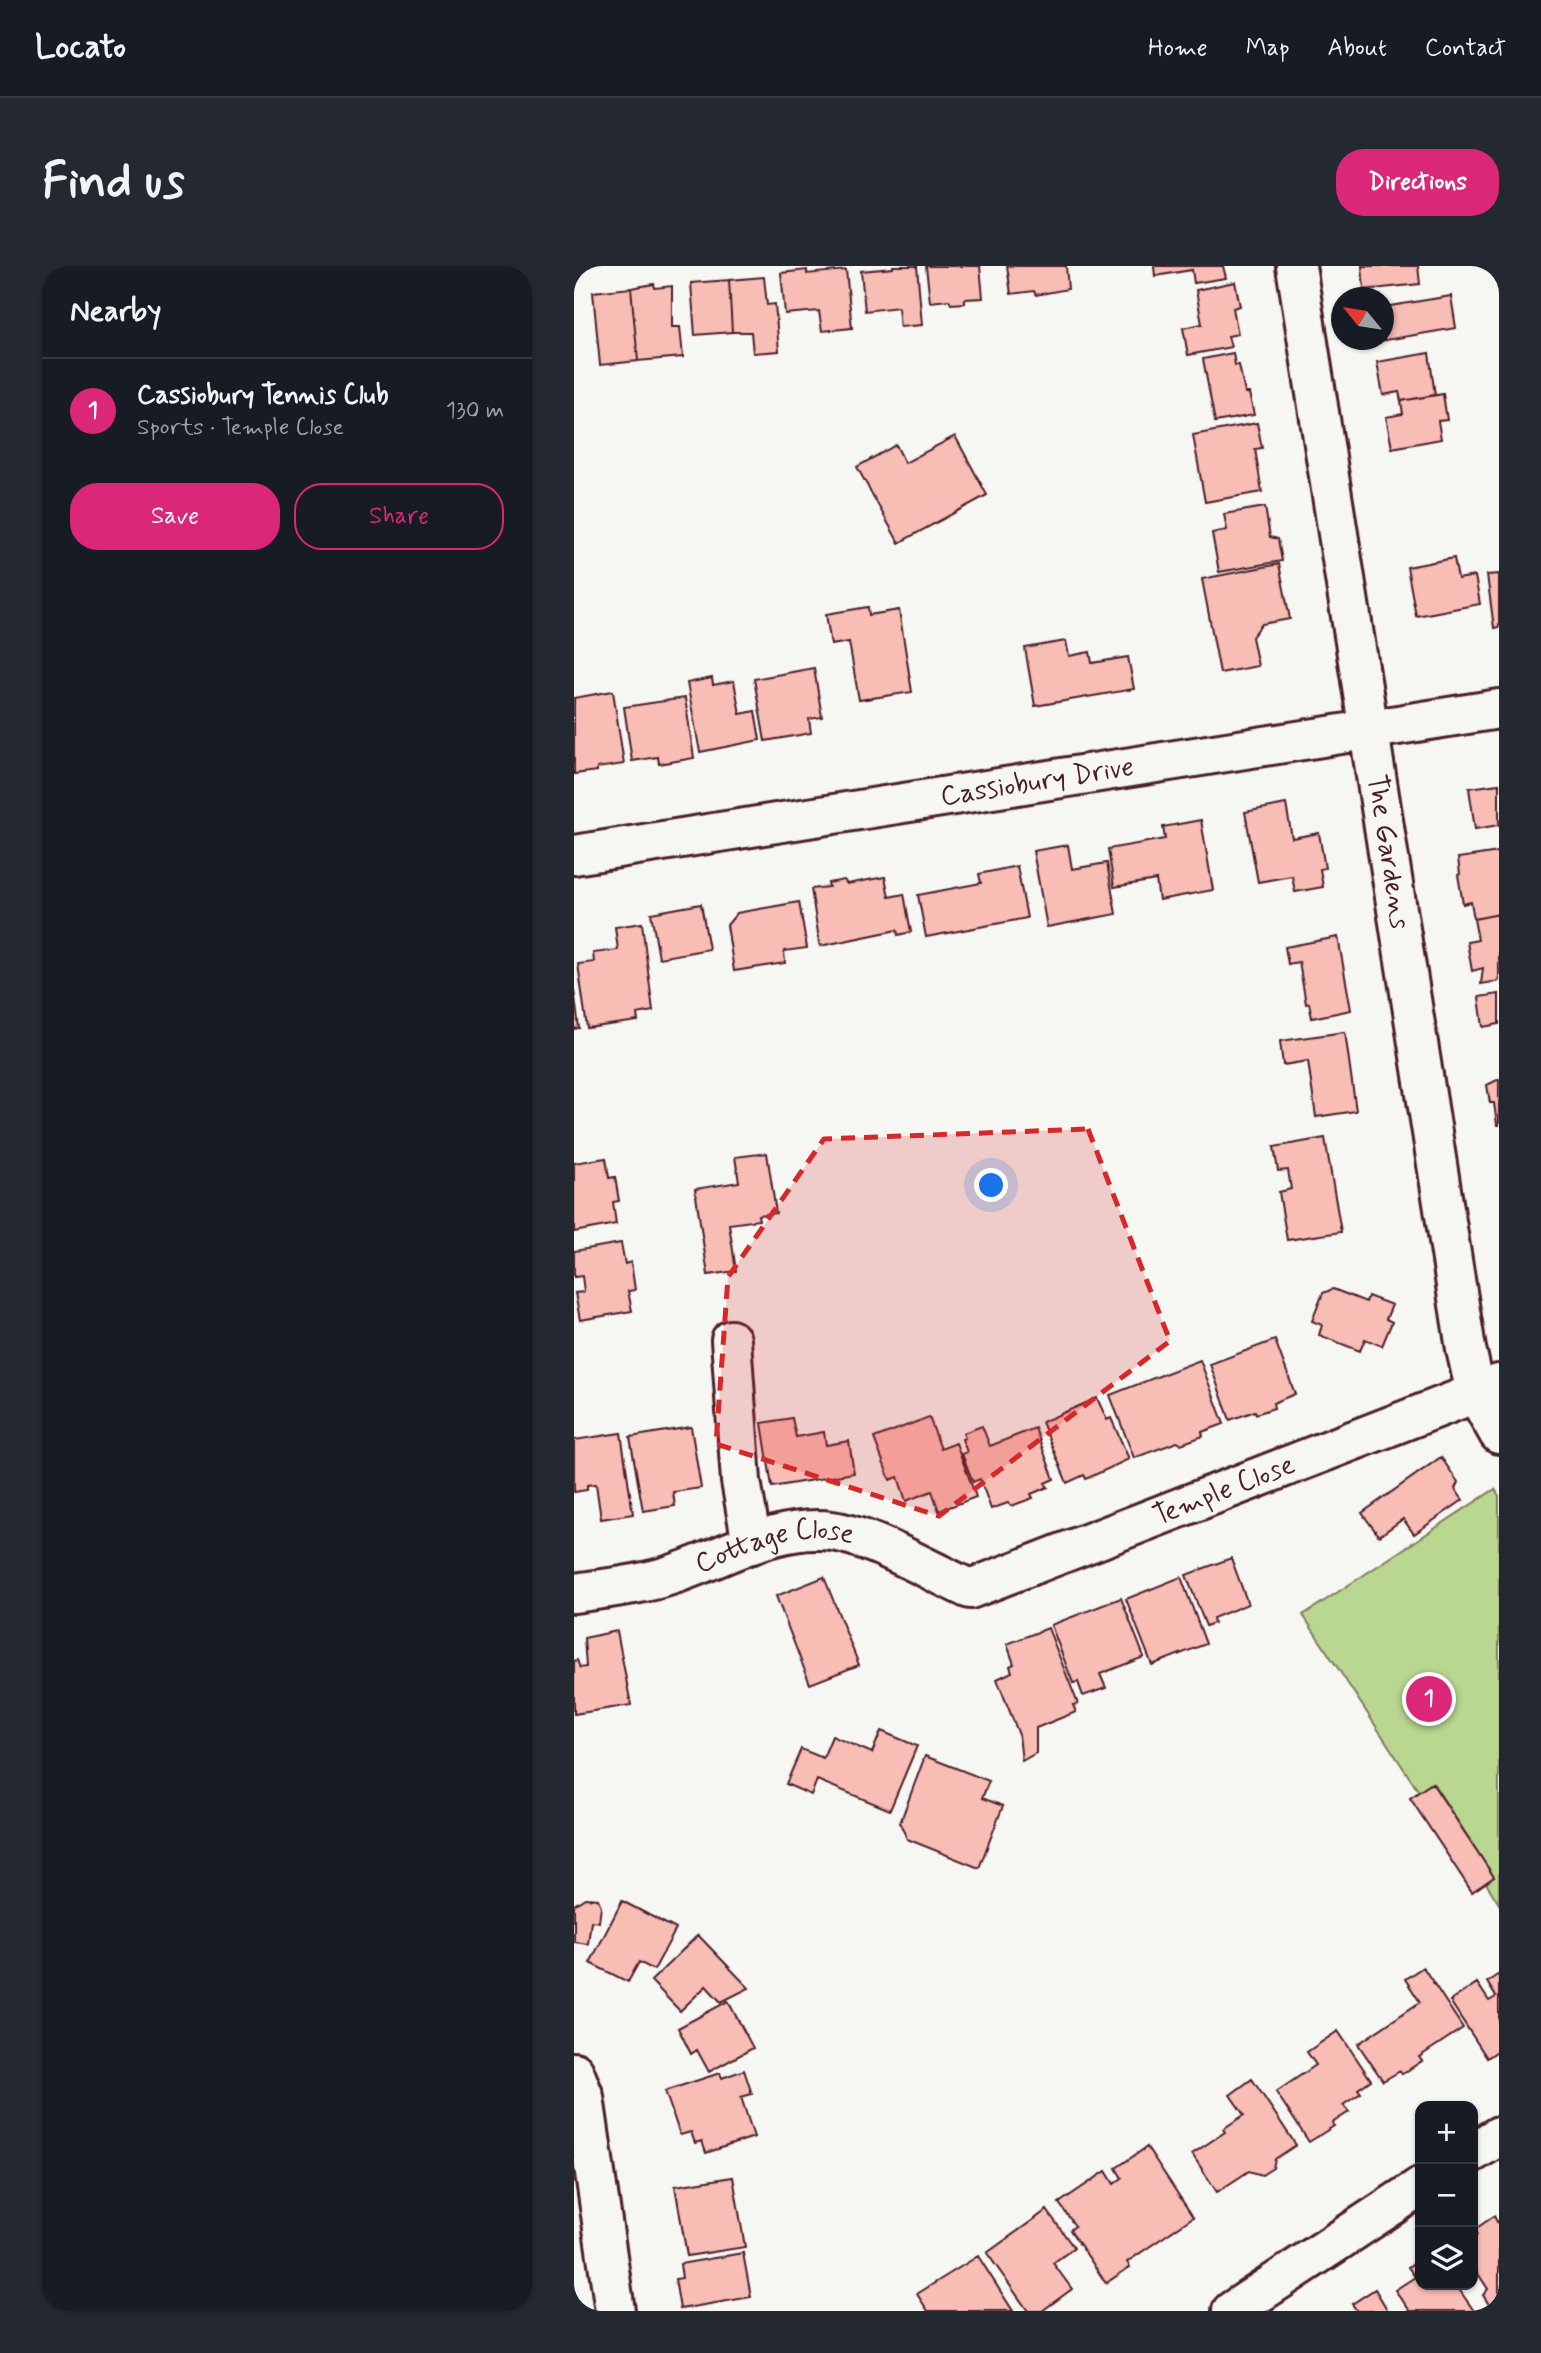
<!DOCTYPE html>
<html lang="en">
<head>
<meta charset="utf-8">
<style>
	body { margin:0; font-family:Mynerve,sans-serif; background:#242831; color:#f1f3f6 }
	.controls { position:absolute; right:21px; bottom:21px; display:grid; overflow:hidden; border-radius:14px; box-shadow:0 2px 5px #0004 }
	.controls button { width:63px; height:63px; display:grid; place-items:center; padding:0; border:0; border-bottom:2px solid #363941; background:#171b24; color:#f1f3f6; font:35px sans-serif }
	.compass { position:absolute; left:757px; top:21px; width:63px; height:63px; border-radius:50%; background:#171b24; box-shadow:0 2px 5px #0004; rotate:300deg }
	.you { position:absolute; left:418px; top:920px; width:24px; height:24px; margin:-18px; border:5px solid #fff; border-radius:50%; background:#1a73e8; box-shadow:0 0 0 10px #1a73e833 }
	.badge { display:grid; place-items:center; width:46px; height:46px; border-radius:50%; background:#db2777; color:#fff; font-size:23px; font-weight:700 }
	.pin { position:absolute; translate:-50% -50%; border:4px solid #fff; box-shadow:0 2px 7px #0006 }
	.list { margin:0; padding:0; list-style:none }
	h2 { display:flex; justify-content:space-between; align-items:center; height:91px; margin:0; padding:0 28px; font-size:30px }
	h2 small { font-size:23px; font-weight:400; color:#9ea1a6 }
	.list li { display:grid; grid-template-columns:46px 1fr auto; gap:21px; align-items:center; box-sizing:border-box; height:105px; padding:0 28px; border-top:2px solid #363941 }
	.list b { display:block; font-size:26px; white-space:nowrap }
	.list p { margin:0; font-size:23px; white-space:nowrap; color:#9ea1a6 }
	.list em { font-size:23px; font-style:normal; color:#9ea1a6 }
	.actions { display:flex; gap:14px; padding:21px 28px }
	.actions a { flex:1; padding:16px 0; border:2px solid #db2777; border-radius:28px; text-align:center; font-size:24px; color:#db2777 }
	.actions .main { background:#db2777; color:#fff }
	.icon { flex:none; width:38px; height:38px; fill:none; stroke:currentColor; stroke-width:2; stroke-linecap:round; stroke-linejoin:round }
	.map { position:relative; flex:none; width:925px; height:2045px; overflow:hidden; border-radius:28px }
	header { display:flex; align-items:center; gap:42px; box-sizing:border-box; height:98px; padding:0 35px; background:#171b24; border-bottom:2px solid #363941 }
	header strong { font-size:33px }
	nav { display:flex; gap:38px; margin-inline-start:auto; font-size:24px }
	.intro { display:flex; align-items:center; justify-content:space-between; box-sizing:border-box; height:168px; padding:0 42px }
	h1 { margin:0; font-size:49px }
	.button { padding:18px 32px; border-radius:28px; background:#db2777; color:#fff; font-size:24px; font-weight:700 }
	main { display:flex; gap:42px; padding:0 42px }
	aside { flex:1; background:#171b24; border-radius:28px; box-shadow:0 2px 5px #0004 }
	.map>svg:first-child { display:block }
	.green { fill:#b9d790; stroke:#827b5e; stroke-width:2 }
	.building { fill:#f8bdb4; stroke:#4a1f2b; stroke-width:2 }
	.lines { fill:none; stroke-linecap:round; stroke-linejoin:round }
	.minor-casing { stroke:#4a1f2b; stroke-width:44 }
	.minor { stroke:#f6f6f2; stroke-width:38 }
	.marked { fill:#d62828; fill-opacity:0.2; stroke:#d62828; stroke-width:5; stroke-dasharray:14 9; stroke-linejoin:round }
	.labels { text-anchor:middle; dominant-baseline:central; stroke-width:7; stroke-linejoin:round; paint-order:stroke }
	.street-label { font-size:28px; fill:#4a1f2b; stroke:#f6f6f2 }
</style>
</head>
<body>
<header>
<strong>Locato</strong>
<nav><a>Home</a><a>Map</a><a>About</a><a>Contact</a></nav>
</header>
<div class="intro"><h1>Find us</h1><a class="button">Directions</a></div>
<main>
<aside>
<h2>Nearby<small></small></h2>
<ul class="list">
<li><span class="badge">1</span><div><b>Cassiobury Tennis Club</b><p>Sports · Temple Close</p></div><em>130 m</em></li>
</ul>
<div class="actions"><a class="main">Save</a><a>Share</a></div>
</aside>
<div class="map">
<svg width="925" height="2045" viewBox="0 0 925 2045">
	<rect width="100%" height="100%" fill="#f6f6f2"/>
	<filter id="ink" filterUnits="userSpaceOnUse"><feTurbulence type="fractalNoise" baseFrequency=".0143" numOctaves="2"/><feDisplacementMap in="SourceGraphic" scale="14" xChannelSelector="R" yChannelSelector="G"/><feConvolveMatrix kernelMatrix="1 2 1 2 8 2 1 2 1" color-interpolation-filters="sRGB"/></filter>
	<g filter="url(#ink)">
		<path class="green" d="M921,1223L925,1230V1638L912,1617L920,1611L859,1517L845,1526L729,1349Z"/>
		<path class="building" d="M319,0H343L348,59L326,61L324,41L291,45L287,5L319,2Z
			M352,0H406L409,32L391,33V37L377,38L375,34L356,36Z
			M433,0H492L494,23L462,29L460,25L437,28Z
			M580,0H649L652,12L620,17L618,4L581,10Z
			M788,0H844L846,18L790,24Z
			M233,4V8L272,4L278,62L248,65L245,45L211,48L207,7Z
			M190,11L193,39L201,38L205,85L179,87L177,66H158L155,14Z
			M155,14L158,66L121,69L117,17Z
			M661,16L666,40L659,42L664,68L654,70L657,81L614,89L609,62L628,58L622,24Z
			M80,18L81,22L98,20V61H106L109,91L64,95L57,22Z
			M57,22L64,95L26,99L19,26Z
			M877,30L882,62L800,76V74H810V41Z
			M659,87L661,99H665L671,127H675L680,149L641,156L629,93Z
			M855,87L861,129L827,135L825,126L809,129L803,96Z
			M869,128L873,154L864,155L867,173L818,182L812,151L829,148L827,135Z
			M683,157L688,182L681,183L688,226L631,236L619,169Z
			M381,170L413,229L325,277L283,201L322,179L331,197Z
			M691,241L696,271L704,273L708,295L645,306L638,267L653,264L650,248Z
			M880,292L884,313L901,310L906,338L842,350L833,301Z
			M705,298L716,353L688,358L678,371L684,400L646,407L628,313Z
			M925,308V361L920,362L913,309Z
			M294,341L295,349L325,344L338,426L285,434L275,376L257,379L252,348Z
			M492,375L495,390L516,386L518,397L554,391L560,423L461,440L451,382Z
			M240,402L248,451L235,453L237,467L191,475L180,413Z
			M138,412L139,419L160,415L166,448L181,445L186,474L126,486L113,417Z
			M39,425L50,498L23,502V505L0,508V432Z
			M111,432L120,492L85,498L84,491L58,495L50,441Z
			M925,518V559L901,563L895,522Z
			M712,538L718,572L745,567L751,602L746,603L749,621L721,626L718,610L684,616L671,546Z
			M627,554L639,624L585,634L582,614L540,621L534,583L591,573L589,561Z
			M494,579L498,603L533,597L542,648L473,661L459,585Z
			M925,586V648L900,653L897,636L889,638L884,609L886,608L884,592Z
			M443,600L453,652L352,671L344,629L407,617L405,608Z
			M311,611L315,631L330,628L337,666L324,669L323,664L246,680L237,623L255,621L254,617L270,614L273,618Z
			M225,636L233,682L210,685L211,697L160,705L153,659L163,647Z
			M127,638L135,683L85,692L77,647Z
			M925,648V715L907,718L909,702L898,705L893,676L904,674L900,653Z
			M68,657L79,745L63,748L64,755L13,762L4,698L20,696L19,687L44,684L41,661Z
			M764,671L777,744L738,752L735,737L732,738L725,696L714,698L711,681Z
			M0,724L5,762L0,763Z
			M925,728V758L909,761L905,731Z
			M771,766L782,845L742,851L734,795L709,799L706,775Z
			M925,813V859H923L920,837H916L913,819Z
			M751,872L767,966L713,974L705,926L717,923L714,904L704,905L700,881Z
			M193,887L202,947L184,949L185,954L155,958L162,1005L134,1009L121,923L165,916L161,891Z
			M32,892L35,912L41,911L45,935L39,936L42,958L0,966V897Z
			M47,977L51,998L57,996L61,1024L54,1025L58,1045L6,1054L1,1027L10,1026L8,1010L0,1011V985Z
			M759,1023L792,1036L794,1030L818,1039L812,1053L818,1056L808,1080L791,1073L786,1085L745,1069L748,1059L738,1055L749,1027Z
			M701,1074L721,1128L699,1137L700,1142L682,1148L681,1145L656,1154L636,1098Z
			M626,1094L650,1158L628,1166L629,1170L607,1178L603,1176L560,1192L536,1129Z
			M523,1132L533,1154L537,1152L555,1193L512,1213L510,1209L493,1217L468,1156Z
			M355,1151L367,1183L382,1177L402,1231L365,1245L358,1225L332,1235L324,1211L316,1214L300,1172Z
			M218,1152L222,1171L250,1166L252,1179L275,1175L280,1207L198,1221L188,1157Z
			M408,1160L416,1180L461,1162L480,1213L471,1217L474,1221L457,1228L459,1232L437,1240L434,1237L417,1243L406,1213L399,1216L388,1188L393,1186L388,1173L391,1172L389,1167Z
			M117,1161L127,1222L99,1226L101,1240L69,1245L56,1171Z
			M47,1167L59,1248L27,1253L22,1218L13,1219V1224L0,1226V1174Z
			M867,1191L884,1216L881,1223L889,1234L840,1268L829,1253L805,1270L788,1247Z
			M657,1292L674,1338L639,1352L640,1357L632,1360L612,1309Z
			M250,1311L285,1399L236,1418L202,1330Z
			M607,1311L632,1378L578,1399L552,1333Z
			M547,1332L570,1391L526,1408L532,1422L509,1430L504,1416L499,1417L477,1359Z
			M474,1362L504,1438L499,1439L502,1446L462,1462V1487L448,1495L445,1469L423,1413L438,1406L436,1400L440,1398L433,1378Z
			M43,1365L57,1439L0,1448V1395L3,1394L6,1402L12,1401L10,1372Z
			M307,1465L343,1480L316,1544L243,1514L237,1529L212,1518L227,1483L249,1492L258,1470L298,1487Z
			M351,1490L415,1515L408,1532L429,1540L405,1602L333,1573L326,1557Z
			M858,1517L920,1611L898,1626L836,1532Z
			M11,1632L24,1633L27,1640L25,1656L17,1655L14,1678L0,1676V1639Z
			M48,1635L102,1663L80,1704L65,1696L54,1716L16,1697Z
			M124,1669L175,1722L147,1736L132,1720L106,1745L77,1715Z
			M849,1701L889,1762L845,1791L848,1795L828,1808L826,1805L809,1815L784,1778L846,1736L831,1713Z
			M925,1708V1784L913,1792L876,1735L903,1717L915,1735L922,1731L913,1716Z
			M154,1735L179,1782L135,1806L123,1784L117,1788L104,1762Z
			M764,1765L797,1814L784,1823L787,1827L769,1839L775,1846L758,1857L760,1860L735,1876L702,1826L742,1799L733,1786Z
			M170,1804L178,1828L167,1831L180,1871L132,1887L128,1875L121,1877L117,1866L106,1869L91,1825L146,1807L148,1812Z
			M678,1813L722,1879L701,1893L699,1902L688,1909L675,1905L643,1926L618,1888L651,1866L649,1863L670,1849L656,1829Z
			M573,1881L619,1951L553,1996L556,2001L532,2017L496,1964L501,1960L485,1937L532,1905L540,1918L548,1912L542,1902Z
			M159,1911L171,1981L113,1990L101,1920Z
			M473,1944L500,1982L479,1997L498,2023L468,2045H454L413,1987Z
			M920,1950L923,1956L925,1955V2041L919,2045L909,2029L914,2023L899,2000V1972L903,1969L900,1964Z
			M169,1987L177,2031L106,2043L101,2013L108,2012L106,1998Z
			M404,1990L439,2045H354L343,2028Z
			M846,1992V2019H882L900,2045H836L821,2024L841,2011L834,2001Z
			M801,2023L814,2045H783L778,2038Z"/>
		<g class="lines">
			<defs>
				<g id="minor">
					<path id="s1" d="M722,0L892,1083L902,1127L925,1168"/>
					<path id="s2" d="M0,589L925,443"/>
					<path d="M157,1074L167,1215L178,1278"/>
					<path id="s3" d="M0,1327C33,1322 68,1319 100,1308C151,1291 202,1258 258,1265C297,1270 358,1306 396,1323L925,1118"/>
					<path d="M0,1806L10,1831L41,2045"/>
					<path d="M899,1886L925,1870"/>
					<path d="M658,2045L846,1921"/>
				</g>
			</defs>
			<use href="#minor" class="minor-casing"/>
			<use href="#minor" class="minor"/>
		</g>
	</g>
	<path class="marked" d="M514,863L596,1075L365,1250L142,1178L154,1011L250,873Z"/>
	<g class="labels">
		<g class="street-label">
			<text stroke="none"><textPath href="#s2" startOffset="469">Cassiobury Drive</textPath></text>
			<text stroke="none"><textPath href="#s1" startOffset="593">The Gardens</textPath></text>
			<text stroke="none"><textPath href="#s3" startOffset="690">Temple Close</textPath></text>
			<text stroke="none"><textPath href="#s3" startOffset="208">Cottage Close</textPath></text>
		</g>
	</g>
</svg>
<div class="controls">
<button>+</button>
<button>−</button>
<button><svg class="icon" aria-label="layers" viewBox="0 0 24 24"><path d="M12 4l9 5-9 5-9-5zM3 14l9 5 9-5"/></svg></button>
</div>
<svg class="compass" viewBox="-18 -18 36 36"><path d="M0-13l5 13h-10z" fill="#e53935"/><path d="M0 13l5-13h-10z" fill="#9ea1a6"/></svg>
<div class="you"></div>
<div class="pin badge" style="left:855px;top:1433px">1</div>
</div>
</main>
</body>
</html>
